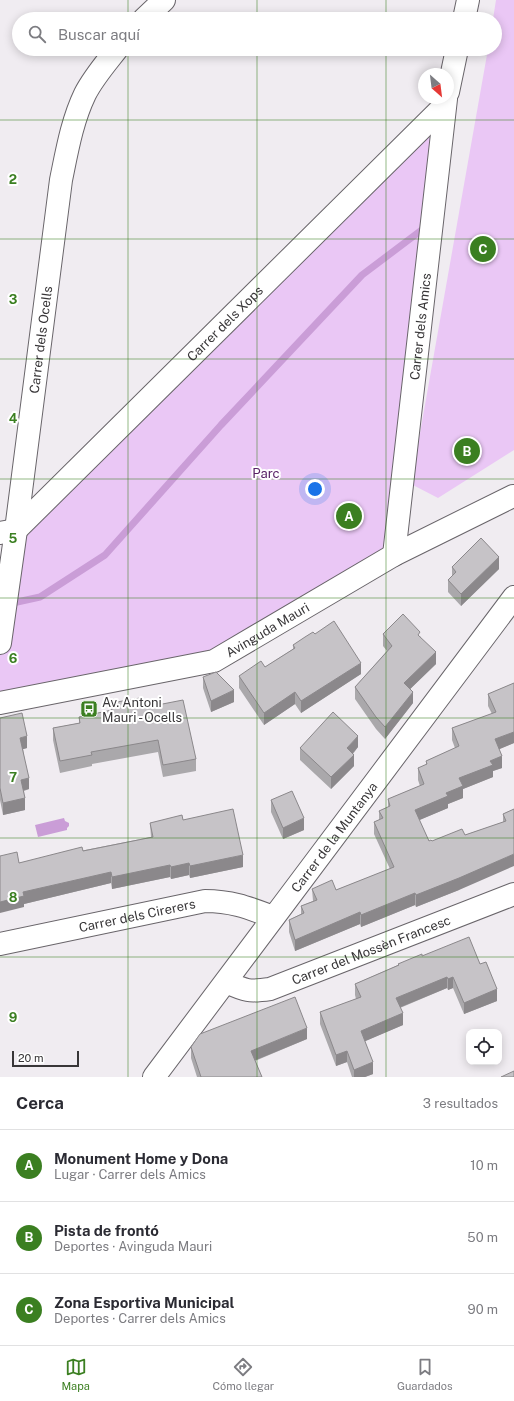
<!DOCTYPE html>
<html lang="es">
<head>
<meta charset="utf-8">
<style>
	body { margin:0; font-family:"Public Sans",sans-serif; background:#f2f2f3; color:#2b2b33 }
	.controls { position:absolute; right:12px; bottom:12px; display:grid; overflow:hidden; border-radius:8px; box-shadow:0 2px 10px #0003 }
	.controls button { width:36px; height:36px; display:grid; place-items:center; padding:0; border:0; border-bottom:1px solid #e1e1e2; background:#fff; color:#2b2b33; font:20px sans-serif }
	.compass { position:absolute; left:418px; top:68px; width:36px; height:36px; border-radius:50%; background:#fff; box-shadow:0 2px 10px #0003; rotate:152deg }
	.scale { position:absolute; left:12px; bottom:10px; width:67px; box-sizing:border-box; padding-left:4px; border:2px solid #383638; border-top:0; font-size:11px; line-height:14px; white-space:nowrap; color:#383638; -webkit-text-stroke:3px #fff; paint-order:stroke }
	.you { position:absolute; left:315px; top:489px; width:14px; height:14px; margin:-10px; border:3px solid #fff; border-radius:50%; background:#1a73e8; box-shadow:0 0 0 6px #1a73e833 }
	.badge { display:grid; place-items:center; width:26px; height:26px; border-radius:50%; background:#3b7f21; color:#fff; font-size:13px; font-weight:700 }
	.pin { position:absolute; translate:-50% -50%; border:2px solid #fff; box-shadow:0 1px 4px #0006 }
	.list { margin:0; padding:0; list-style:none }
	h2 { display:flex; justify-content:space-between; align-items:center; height:52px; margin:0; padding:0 16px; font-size:17px }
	h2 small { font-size:13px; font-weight:400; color:#7c7c81 }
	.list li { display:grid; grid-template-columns:26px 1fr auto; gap:12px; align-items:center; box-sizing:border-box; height:72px; padding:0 16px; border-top:1px solid #e1e1e2 }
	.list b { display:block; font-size:15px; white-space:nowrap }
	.list p { margin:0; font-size:13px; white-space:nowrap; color:#7c7c81 }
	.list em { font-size:13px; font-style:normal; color:#7c7c81 }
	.icon { flex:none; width:22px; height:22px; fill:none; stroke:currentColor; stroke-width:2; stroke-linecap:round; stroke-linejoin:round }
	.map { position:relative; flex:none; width:514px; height:1077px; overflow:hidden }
	.search { position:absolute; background:#fff; box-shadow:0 2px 10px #0003; left:12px; right:12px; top:12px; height:44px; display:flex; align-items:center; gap:10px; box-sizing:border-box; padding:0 14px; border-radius:22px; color:#7c7c81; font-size:15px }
	.sheet { height:268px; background:#fff }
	nav { display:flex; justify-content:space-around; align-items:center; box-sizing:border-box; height:56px; border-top:1px solid #e1e1e2; background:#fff; font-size:11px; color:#7c7c81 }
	nav a { display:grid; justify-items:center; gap:2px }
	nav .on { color:#3b7f21 }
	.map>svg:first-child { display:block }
	.green { fill:#eac7f5 }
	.water { fill:#ca9dd7 }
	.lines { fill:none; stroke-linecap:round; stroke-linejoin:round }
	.stream { stroke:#ca9dd7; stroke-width:7 }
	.street-casing { stroke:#69656a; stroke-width:24 }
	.street { stroke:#fff; stroke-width:22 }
	.wall { fill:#aaa8ab }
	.shaded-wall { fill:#8b888b }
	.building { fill:#c6c3c7; stroke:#8b888b }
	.grid { fill:none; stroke:#3b7f21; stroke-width:1; stroke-opacity:0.55 }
	.labels { text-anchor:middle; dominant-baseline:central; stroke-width:4; stroke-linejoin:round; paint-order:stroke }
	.street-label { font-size:13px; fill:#383638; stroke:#fff }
	.park-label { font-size:13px; fill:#582166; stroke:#fff }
	.poi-label { font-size:13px; fill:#383638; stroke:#fff; text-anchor:start }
	.grid-label { font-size:13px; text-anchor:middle; font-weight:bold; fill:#3b7f21; stroke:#fff; stroke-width:4; stroke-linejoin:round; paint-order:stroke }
</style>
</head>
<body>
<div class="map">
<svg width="514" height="1077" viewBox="0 0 514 1077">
	<rect width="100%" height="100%" fill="#f0ecf1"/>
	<path class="green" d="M496,0H514V450L438,498L411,484L488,49H495V19H493Z
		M445,105L394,555L214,661L0,703V643L16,530Z"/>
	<path class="water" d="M64,818L65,821L69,823V826L67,828V830L38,837L35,825Z"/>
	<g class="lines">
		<path class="stream" d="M8,604L40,597L105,555L221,425L362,275L427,226"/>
		<defs>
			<g id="street">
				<path d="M144,19L164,0"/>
				<path d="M464,19L468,0"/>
				<path d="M448,92L457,49"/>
				<path id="s1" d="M0,533L16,530L445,105"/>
				<path id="s2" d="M394,555L446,99"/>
				<path id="s3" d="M0,643L16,530L61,180C67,151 72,121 85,94C93,78 106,63 117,49"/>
				<path id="s4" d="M0,703L214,661L394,555L513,496"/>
				<path id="s5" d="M0,944L205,901C232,901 249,908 273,917"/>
				<path id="s6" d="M226,982C246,991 249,992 270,989L514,894"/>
				<path id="s7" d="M154,1077L514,597"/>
			</g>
		</defs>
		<use href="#street" class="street-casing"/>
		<use href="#street" class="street"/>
	</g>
	<path class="wall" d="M452,567L499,569L461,606L448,592V580L452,576Z
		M315,634L361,674L301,713L295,704L264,725L239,688V676L265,667L293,649V645Z
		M383,634L420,636L436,664L410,689L413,703L385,739L376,729L355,699V687L387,651L383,646Z
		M203,677L234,702L211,712L203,688Z
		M514,683V743L499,749L502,768L493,771V777L463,789V798L448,804V808L419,820L429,841H432L465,835L503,822V814L514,809L459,890L416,907L415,905L361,927L360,924L295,951L289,932V920L301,914V906L313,901L312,889L336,890L390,869L374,834V822L379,820V811L388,807V799L420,786L418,780V768L426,765V761L455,748L452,740V728L492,714L488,706V694Z
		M111,703L142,708L196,759V771L163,777L158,752L92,764V766L60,773L53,740V728L79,723V717L111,711Z
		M0,718L27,748L23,749L29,789L24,791L25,810L3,815L0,800Z
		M358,747L353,754L354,766L331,789L300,760V748Z
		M271,800L304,830L283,839L271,812Z
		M183,820L243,867L190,878L189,875L171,879L170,877L112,889L111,883L24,904V907L19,863L151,837L150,823Z
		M422,956L480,964L497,1001L464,1014L453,988L448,990L447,988L400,1008L403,1025L365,1041L373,1074L365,1077H352L347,1062L336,1066L320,1024V1012L356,999L355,995V984L398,965V964Z
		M307,1039L255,1061L262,1077H197L191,1058V1047Z"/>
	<path class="shaded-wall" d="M499,557V569L461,606V594Z
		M436,652V664L404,695V683Z
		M361,663V674L301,713V701Z
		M234,690V702L211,712V701Z
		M295,692V704L264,725V713Z
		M413,692V703L385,739V727Z
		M514,732V743L495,751V739Z
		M27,736V748L20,750V738Z
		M358,736V747L347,760V748Z
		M354,755V766L331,789V777Z
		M502,756V768L493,771V777L463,789V798L448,804V808L415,822V810L446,793L459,778L490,761Z
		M29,778V789L21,791V780Z
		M25,798V810L3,815V803Z
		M304,818V830L283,839V828Z
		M514,854V866L459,890L416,907V895Z
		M243,855V867L190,878V866Z
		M189,863V875L171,879V867Z
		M170,865V877L112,889V877Z
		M111,872V883L24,904V907L0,913V902L23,892Z
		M415,893V905L361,927V915Z
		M360,912V924L295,951V940Z
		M447,977V988L396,1009V998Z
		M453,977V988L448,990V979Z
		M497,989V1001L464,1014V1003Z
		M403,1013V1025L361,1043V1031Z
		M307,1028V1039L251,1062V1051Z
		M347,1051V1062L336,1066V1055Z
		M373,1062V1074L365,1077H354V1070Z"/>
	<path class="building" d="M481,538L499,557L461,594L448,580L456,572L452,567Z
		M403,614L420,632L418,635L436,652L404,683L413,692L385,727L376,717L355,687L392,646L383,634Z
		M334,621L361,663L301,701L295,692L264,713L239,676L261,661L265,667L295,648L293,645L305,637L313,632L315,634Z
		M216,672L234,690L211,701L203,677Z
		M514,683V732L495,739L502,756L490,761L493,765L459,778L463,786L446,793L448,796L415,810L429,841L431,840L432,841L462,829L465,835L506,821L503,814L514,809V854L459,878L416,895L415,893L361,915L360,912L295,940L289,920L304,913L301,906L317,900L312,889L332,880L336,890L394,867L374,822L383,818L379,811L390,806L388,799L424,784L418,768L427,764L426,761L459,746L452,728L496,712L488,694Z
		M140,698L142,708L183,700L196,759L163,765L158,740L91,752L92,755L60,761L53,728L80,723L79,717L112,710L111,703Z
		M333,712L358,736L347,748L354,755L331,777L300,748Z
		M22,713L27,736L20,738L29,778L21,780L25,798L3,803L0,788V718Z
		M292,791L304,818L283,828L271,800Z
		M233,809L243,855L190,866L189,863L171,867L170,865L112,877L111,872L23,892L24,896L0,902V856L17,852L19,863L82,847L83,851L153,837L150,823L182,815L183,820Z
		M469,937L480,964L486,962L497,989L464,1003L453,977L448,979L447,977L396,998L403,1013L361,1031L373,1062L354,1070L347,1051L336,1055L320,1012L361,997L355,984L399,965L398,964L422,954V956Z
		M295,997L307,1028L251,1051L262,1077H201L191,1047L200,1034Z
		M514,1071V1077H501Z"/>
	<path class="grid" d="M128,0V19M257,0V19M386,0V19M128,49V1077M257,49V1077M386,49V1077M0,120H514M0,239H514M0,359H514M0,479H514M0,598H514M0,718H514M0,838H514M0,957H514"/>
	<defs>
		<symbol id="bus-square" viewBox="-11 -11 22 22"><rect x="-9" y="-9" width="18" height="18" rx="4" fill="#3b7f21" stroke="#fff"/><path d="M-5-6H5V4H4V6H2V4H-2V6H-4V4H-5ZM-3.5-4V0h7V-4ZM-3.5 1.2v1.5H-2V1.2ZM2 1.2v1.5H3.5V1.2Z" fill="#fff"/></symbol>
	</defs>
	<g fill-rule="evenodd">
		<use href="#bus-square" x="79" y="699" width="20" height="20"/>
	</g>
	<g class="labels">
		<g class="street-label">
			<text stroke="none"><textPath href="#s1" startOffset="310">Carrer dels Xops</textPath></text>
			<text stroke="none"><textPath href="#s2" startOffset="230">Carrer dels Amics</textPath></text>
			<text stroke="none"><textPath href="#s3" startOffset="306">Carrer dels Ocells</textPath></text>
			<text stroke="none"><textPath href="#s4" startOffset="280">Avinguda Mauri</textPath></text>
			<text stroke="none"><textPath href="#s7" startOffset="300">Carrer de la Muntanya</textPath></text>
			<text stroke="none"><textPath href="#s5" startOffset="140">Carrer dels Cirerers</textPath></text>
			<text stroke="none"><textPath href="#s6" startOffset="154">Carrer del Mossèn Francesc</textPath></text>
		</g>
		<g class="park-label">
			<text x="266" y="473">Parc</text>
		</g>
		<g class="poi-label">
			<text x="102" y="702">Av. Antoni<tspan x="102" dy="15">Mauri - Ocells</tspan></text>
		</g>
	</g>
	<g class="grid-label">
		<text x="13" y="184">2</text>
		<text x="13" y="304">3</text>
		<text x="13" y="423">4</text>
		<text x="13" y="543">5</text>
		<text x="13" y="663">6</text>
		<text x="13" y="782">7</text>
		<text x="13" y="902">8</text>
		<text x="13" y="1022">9</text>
	</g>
</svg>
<div class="controls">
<button><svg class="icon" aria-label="locate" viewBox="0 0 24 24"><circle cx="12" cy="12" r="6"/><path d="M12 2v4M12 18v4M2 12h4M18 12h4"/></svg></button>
</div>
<svg class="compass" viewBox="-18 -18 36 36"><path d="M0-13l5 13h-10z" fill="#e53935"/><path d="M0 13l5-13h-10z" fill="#7c7c81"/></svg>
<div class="scale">20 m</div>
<div class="you"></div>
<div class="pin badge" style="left:349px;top:516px">A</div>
<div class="pin badge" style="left:467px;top:451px">B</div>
<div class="pin badge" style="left:483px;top:249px">C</div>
<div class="search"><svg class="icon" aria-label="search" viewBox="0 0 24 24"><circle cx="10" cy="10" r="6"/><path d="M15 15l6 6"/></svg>Buscar aquí</div>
</div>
<section class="sheet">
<h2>Cerca<small>3 resultados</small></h2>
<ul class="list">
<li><span class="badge">A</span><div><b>Monument Home y Dona</b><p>Lugar · Carrer dels Amics</p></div><em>10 m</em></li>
<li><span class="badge">B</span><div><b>Pista de frontó</b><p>Deportes · Avinguda Mauri</p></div><em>50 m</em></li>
<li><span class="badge">C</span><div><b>Zona Esportiva Municipal</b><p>Deportes · Carrer dels Amics</p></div><em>90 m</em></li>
</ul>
</section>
<nav>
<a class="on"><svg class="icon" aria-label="map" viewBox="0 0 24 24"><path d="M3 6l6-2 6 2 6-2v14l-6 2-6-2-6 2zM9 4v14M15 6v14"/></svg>Mapa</a>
<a><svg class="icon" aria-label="directions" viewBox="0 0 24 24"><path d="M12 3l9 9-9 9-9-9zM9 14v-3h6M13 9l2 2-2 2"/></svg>Cómo llegar</a>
<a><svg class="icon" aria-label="saved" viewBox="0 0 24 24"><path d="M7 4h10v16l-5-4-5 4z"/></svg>Guardados</a>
</nav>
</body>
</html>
